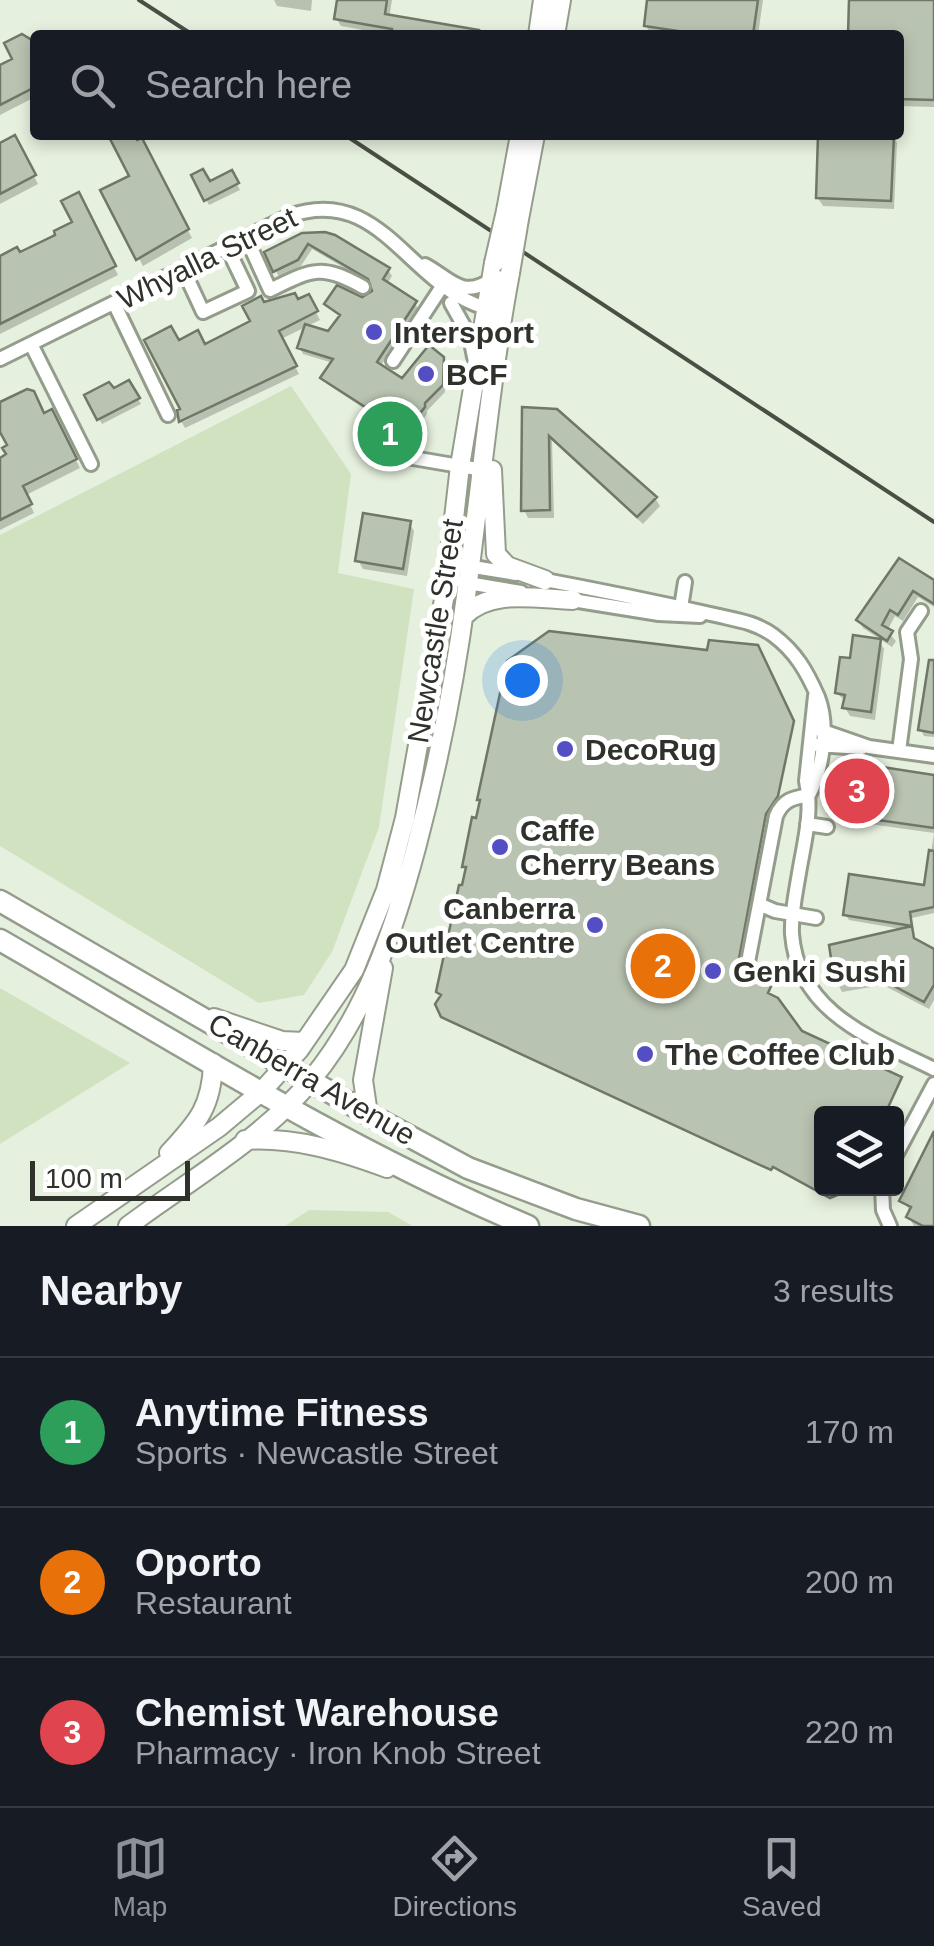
<!DOCTYPE html>
<html lang="en">
<head>
<meta charset="utf-8">
<style>
	body { margin:0; font-family:Arial,sans-serif; background:#20242c; color:#f1f3f6 }
	.controls { position:absolute; right:30px; bottom:30px; display:grid; overflow:hidden; border-radius:10px; box-shadow:0 5px 15px #0003 }
	.controls button { width:90px; height:90px; display:grid; place-items:center; padding:0; border:0; border-bottom:2px solid #363941; background:#171b24; color:#f1f3f6; font:50px sans-serif }
	.scale { position:absolute; left:30px; bottom:25px; width:160px; box-sizing:border-box; padding-left:10px; border:5px solid #2e322b; border-top:0; font-size:28px; line-height:35px; white-space:nowrap; color:#2e322b; -webkit-text-stroke:8px #fff; paint-order:stroke }
	.you { position:absolute; left:522px; top:680px; width:35px; height:35px; margin:-25px; border:8px solid #fff; border-radius:50%; background:#1a73e8; box-shadow:0 0 0 15px #1a73e833 }
	.badge { display:grid; place-items:center; width:65px; height:65px; border-radius:50%; background:#8c9099; color:#fff; font-size:32px; font-weight:700 }
	.pin { position:absolute; translate:-50% -50%; border:5px solid #fff; box-shadow:0 2px 10px #0006 }
	.list { margin:0; padding:0; list-style:none }
	h2 { display:flex; justify-content:space-between; align-items:center; height:130px; margin:0; padding:0 40px; font-size:42px }
	h2 small { font-size:32px; font-weight:400; color:#9ea1a6 }
	.list li { display:grid; grid-template-columns:65px 1fr auto; gap:30px; align-items:center; box-sizing:border-box; height:150px; padding:0 40px; border-top:2px solid #363941 }
	.list b { display:block; font-size:38px; white-space:nowrap }
	.list p { margin:0; font-size:32px; white-space:nowrap; color:#9ea1a6 }
	.list em { font-size:32px; font-style:normal; color:#9ea1a6 }
	.icon { flex:none; width:55px; height:55px; fill:none; stroke:currentColor; stroke-width:2; stroke-linecap:round; stroke-linejoin:round }
	.map { position:relative; flex:none; width:934px; height:1226px; overflow:hidden }
	.search { position:absolute; background:#171b24; box-shadow:0 5px 15px #0003; left:30px; right:30px; top:30px; height:110px; display:flex; align-items:center; gap:25px; box-sizing:border-box; padding:0 35px; border-radius:10px; color:#9ea1a6; font-size:38px }
	.sheet { height:580px; background:#171b24 }
	nav { display:flex; justify-content:space-around; align-items:center; box-sizing:border-box; height:140px; border-top:2px solid #363941; background:#171b24; font-size:28px; color:#9ea1a6 }
	nav a { display:grid; justify-items:center; gap:5px }
	nav .on { color:#8c9099 }
	.map>svg:first-child { display:block }
	.green { fill:#d1e2c1 }
	.shadow { fill:#0003; fill-rule:evenodd }
	.building { fill:#b9c3b1; stroke:#6f7767; stroke-width:2.5 }
	.lines { fill:none; stroke-linecap:round; stroke-linejoin:round }
	.minor-casing { stroke:#949d8c; stroke-width:18 }
	.major-casing { stroke:#949d8c; stroke-width:22 }
	.highway-casing { stroke:#949d8c; stroke-width:25 }
	.minor { stroke:#fff; stroke-width:12 }
	.major { stroke:#fff; stroke-width:18 }
	.highway { stroke:#fff; stroke-width:20 }
	.rail { stroke:#4a4f46; stroke-width:4 }
	.major-bridge-casing { stroke:#949d8c; stroke-width:22; stroke-linecap:butt }
	.major-bridge { stroke:#fff; stroke-width:18 }
	.poi-dot { fill:#544ec5; stroke:#fff; stroke-width:4 }
	.labels { text-anchor:middle; dominant-baseline:central; stroke-width:10; stroke-linejoin:round; paint-order:stroke }
	.street-label { font-size:30px; fill:#2e322b; stroke:#fff }
	.poi-label { font-size:30px; font-weight:bold; fill:#2e322b; stroke:#fff; text-anchor:start }
</style>
</head>
<body>
<div class="map">
<svg width="934" height="1226" viewBox="0 0 934 1226">
	<rect width="100%" height="100%" fill="#e6f0de"/>
	<path class="green" d="M291,386L351,474L338,573L414,589L379,827L332,952L304,995L259,1003L0,846V535Z
		M0,988L130,1063L0,1144Z
		M309,1210L388,1212L413,1226H285Z"/>
	<path class="shadow" d="M274,0H312L311,11L277,6Z
		M340,0H392L389,18L491,35H390L341,26L336,18Z
		M650,0H763L758,35L651,34L646,26Z
		M852,0H934V107L899,106V35H851Z
		M35,45V97L0,115V68Z
		M118,135H131L136,144L141,141L192,238L143,266L104,191L133,177Z
		M821,135H893L897,143L894,209L823,206L818,198Z
		M14,138L38,184L0,204V145Z
		M231,173L240,190L209,205L194,176L209,184Z
		M78,196L118,275L0,334V264L59,236L75,223Z
		M303,236L388,270L392,276L386,285L415,303L418,309L380,367L402,382L442,359L446,366L445,392L427,411V414L409,438L407,452L373,446L370,440L374,415L327,384L323,378L333,363L303,354L300,348L329,334L341,317L327,304L365,300L375,292L374,285L312,249L301,266L279,277L267,253Z
		M308,297L320,320L281,339L299,374L185,428L181,421L184,410L178,343L204,347L253,322L263,305L297,301ZM246,385L248,389L183,422V417Z
		M129,384L141,404L102,424L87,396L113,392Z
		M0,405L44,416L51,412L80,468L26,495L34,513L0,530V460L9,455L10,446L0,426Z
		M524,409L655,498L660,506L643,524L552,440L554,518H528L524,510Z
		M409,523L414,531L407,576L363,569L358,560Z
		M900,561L934,583V607L918,597L903,621L895,616L887,631L896,641L892,647L863,628L858,620Z
		M879,641L884,649L875,720L850,716L845,708L846,702L837,693L852,660Z
		M934,667V737L924,736L921,730Z
		M934,780V913L912,918V931L916,942L934,952V1000L929,1009L883,985L842,992L838,984L907,930L849,920L845,914L926,887L934,833L834,819L831,812Z
		M934,1136V1226H914L909,1217L911,1212L902,1200Z"/>
	<path class="building" d="M337,0H387L385,14L479,30L478,35H391L392,29L334,19Z
		M647,0H758L753,35H705L644,26Z
		M849,0H934V100L899,99V35H848Z
		M22,34L35,42V87L0,105V65L12,59L4,43Z
		M15,135L36,175L0,194V143Z
		M108,135H134L137,140L142,138L189,229L136,260L100,190L129,176Z
		M818,135H894L891,201L816,198Z
		M203,169L210,181L232,170L239,183L204,201L191,175Z
		M79,192L116,266L0,324V256L17,247L20,252L55,235L54,231L72,222L61,201Z
		M325,232L335,235L390,268L383,279L417,301L377,362L402,378L429,345L444,357L443,385L425,403V407L406,431L404,446L367,440L373,412L320,378L333,359L297,348L305,324L328,331L340,315L324,304L337,285L362,297L372,291L368,279L308,244L298,260L273,272L264,252L302,233Z
		M295,293L298,299L309,294L318,311L279,331L297,366L179,422L177,410L180,409L144,340L171,326L179,340L198,330L205,344L250,321L242,306L261,296L264,302Z
		M129,380L140,398L97,420L84,395L109,382L114,388Z
		M27,389L34,391L44,413L52,409L77,459L23,486L32,504L0,520V458L6,454L2,448L7,445L0,432V402Z
		M522,407L557,409L657,497L637,517L549,436L550,510L521,511Z
		M363,513L411,521L403,569L355,561Z
		M899,558L934,580V604L913,591L898,615L890,610L882,625L893,631L887,641L856,620Z
		M549,631L707,650L709,640L758,645L794,721L778,796L766,814L738,964L739,969L745,972L759,969V978L772,984L768,993L778,998L802,1031L902,1077L885,1114H822V1188L852,1189L830,1198L773,1167L771,1170L441,1017L435,1004L441,995L436,992L459,885H462L466,867H462L472,817L476,818L480,800H477L507,661Z
		M853,635L881,639L871,712L842,708L845,695L835,693L840,657L850,658Z
		M929,660H934V733L918,730Z
		M850,762L934,775V828L828,813L832,776Z
		M929,850L934,851V907L910,912L912,926L843,915L849,874L924,885Z
		M912,926L914,938L934,949V985L924,1002L877,977L835,985L829,945Z
		M934,1131V1226H923L906,1217L911,1207L899,1201Z"/>
	<g class="lines">
		<defs>
			<path id="minor" d="M246,237L270,290C311,270 321,263 363,287
				M425,265C451,279 461,299 491,280
				M183,269L203,312L248,291L227,247
				M114,303L168,415
				M451,303L470,337L474,357
				M31,344L91,464
				M0,359L289,216C381,183 408,286 486,308
				M393,361L441,288
				M366,450L483,470
				M449,563L516,574
				M540,579C599,590 657,602 715,615C736,620 755,622 773,635C796,652 807,672 818,697C829,725 823,769 809,795
				M462,582L521,592
				M566,599L659,614L700,616
				M680,614L685,582
				M815,696L806,781C813,811 804,843 799,873C796,892 791,913 792,934C798,1013 873,1039 934,1069
				M820,730L869,747L934,756
				M817,745L862,748
				M899,751L911,659L907,632L921,611
				M807,824L827,827
				M761,905L775,911L816,918
				M748,962L776,816C783,800 792,798 809,795
				M896,1155L934,1084
				M882,1188L883,1210L890,1226"/>
			<path id="major" d="M538,35L543,0
				M555,35L561,0
				M506,211L520,135
				M519,219L535,135
				M492,470L496,554L507,566L545,580
				M464,616C490,588 537,599 573,600
				M214,1018L282,1041L304,1042
				M368,1114L363,1080L383,968
				M245,1140C295,1137 341,1151 387,1168
				M169,1153C198,1122 212,1106 213,1063
				M76,1226L219,1127L262,1091L299,1050L354,970L386,890L405,818L446,588L460,466L494,263
				M128,1226C187,1182 265,1137 311,1080C366,1014 394,930 416,848C438,765 455,681 466,596C481,488 490,380 510,273"/>
			<path id="highway" d="M0,901L368,1114L468,1168L576,1209L639,1226
				M0,940C173,1040 344,1149 528,1226"/>
		</defs>
		<use href="#minor" class="minor-casing"/>
		<use href="#major" class="major-casing"/>
		<use href="#highway" class="highway-casing"/>
		<use href="#minor" class="minor"/>
		<use href="#major" class="major"/>
		<use href="#highway" class="highway"/>
		<path class="rail" d="M139,0L193,35
			M345,135L934,522"/>
		<defs>
			<path id="major-bridge" d="M494,263L506,211
				M510,273L519,219"/>
		</defs>
		<use href="#major-bridge" class="major-bridge-casing"/>
		<use href="#major-bridge" class="major-bridge"/>
	</g>
	<g class="poi-dot">
		<circle cx="374" cy="332" r="10"/>
		<circle cx="426" cy="374" r="10"/>
		<circle cx="565" cy="749" r="10"/>
		<circle cx="500" cy="847" r="10"/>
		<circle cx="595" cy="925" r="10"/>
		<circle cx="713" cy="971" r="10"/>
		<circle cx="645" cy="1054" r="10"/>
	</g>
	<g class="labels">
		<g class="street-label">
			<text transform="translate(207 258) rotate(-26)">Whyalla Street</text>
			<text transform="translate(435 631) rotate(-81)">Newcastle Street</text>
			<text transform="translate(312 1079) rotate(30)">Canberra Avenue</text>
		</g>
		<g class="poi-label">
			<text x="394" y="332">Intersport</text>
			<text x="446" y="374">BCF</text>
			<text x="585" y="749">DecoRug</text>
			<text x="520" y="830">Caffe<tspan x="520" dy="34">Cherry Beans</tspan></text>
			<text x="575" y="908" text-anchor="end">Canberra<tspan x="575" dy="34">Outlet Centre</tspan></text>
			<text x="733" y="971">Genki Sushi</text>
			<text x="665" y="1054">The Coffee Club</text>
		</g>
	</g>
</svg>
<div class="controls">
<button><svg class="icon" aria-label="layers" viewBox="0 0 24 24"><path d="M12 4l9 5-9 5-9-5zM3 14l9 5 9-5"/></svg></button>
</div>
<div class="scale">100 m</div>
<div class="you"></div>
<div class="pin badge" style="left:390px;top:434px;background:#2e9e5b">1</div>
<div class="pin badge" style="left:663px;top:966px;background:#e8710a">2</div>
<div class="pin badge" style="left:857px;top:791px;background:#e0444e">3</div>
<div class="search"><svg class="icon" aria-label="search" viewBox="0 0 24 24"><circle cx="10" cy="10" r="6"/><path d="M15 15l6 6"/></svg>Search here</div>
</div>
<section class="sheet">
<h2>Nearby<small>3 results</small></h2>
<ul class="list">
<li><span class="badge" style="background:#2e9e5b">1</span><div><b>Anytime Fitness</b><p>Sports · Newcastle Street</p></div><em>170 m</em></li>
<li><span class="badge" style="background:#e8710a">2</span><div><b>Oporto</b><p>Restaurant</p></div><em>200 m</em></li>
<li><span class="badge" style="background:#e0444e">3</span><div><b>Chemist Warehouse</b><p>Pharmacy · Iron Knob Street</p></div><em>220 m</em></li>
</ul>
</section>
<nav>
<a class="on"><svg class="icon" aria-label="map" viewBox="0 0 24 24"><path d="M3 6l6-2 6 2 6-2v14l-6 2-6-2-6 2zM9 4v14M15 6v14"/></svg>Map</a>
<a><svg class="icon" aria-label="directions" viewBox="0 0 24 24"><path d="M12 3l9 9-9 9-9-9zM9 14v-3h6M13 9l2 2-2 2"/></svg>Directions</a>
<a><svg class="icon" aria-label="saved" viewBox="0 0 24 24"><path d="M7 4h10v16l-5-4-5 4z"/></svg>Saved</a>
</nav>
</body>
</html>
